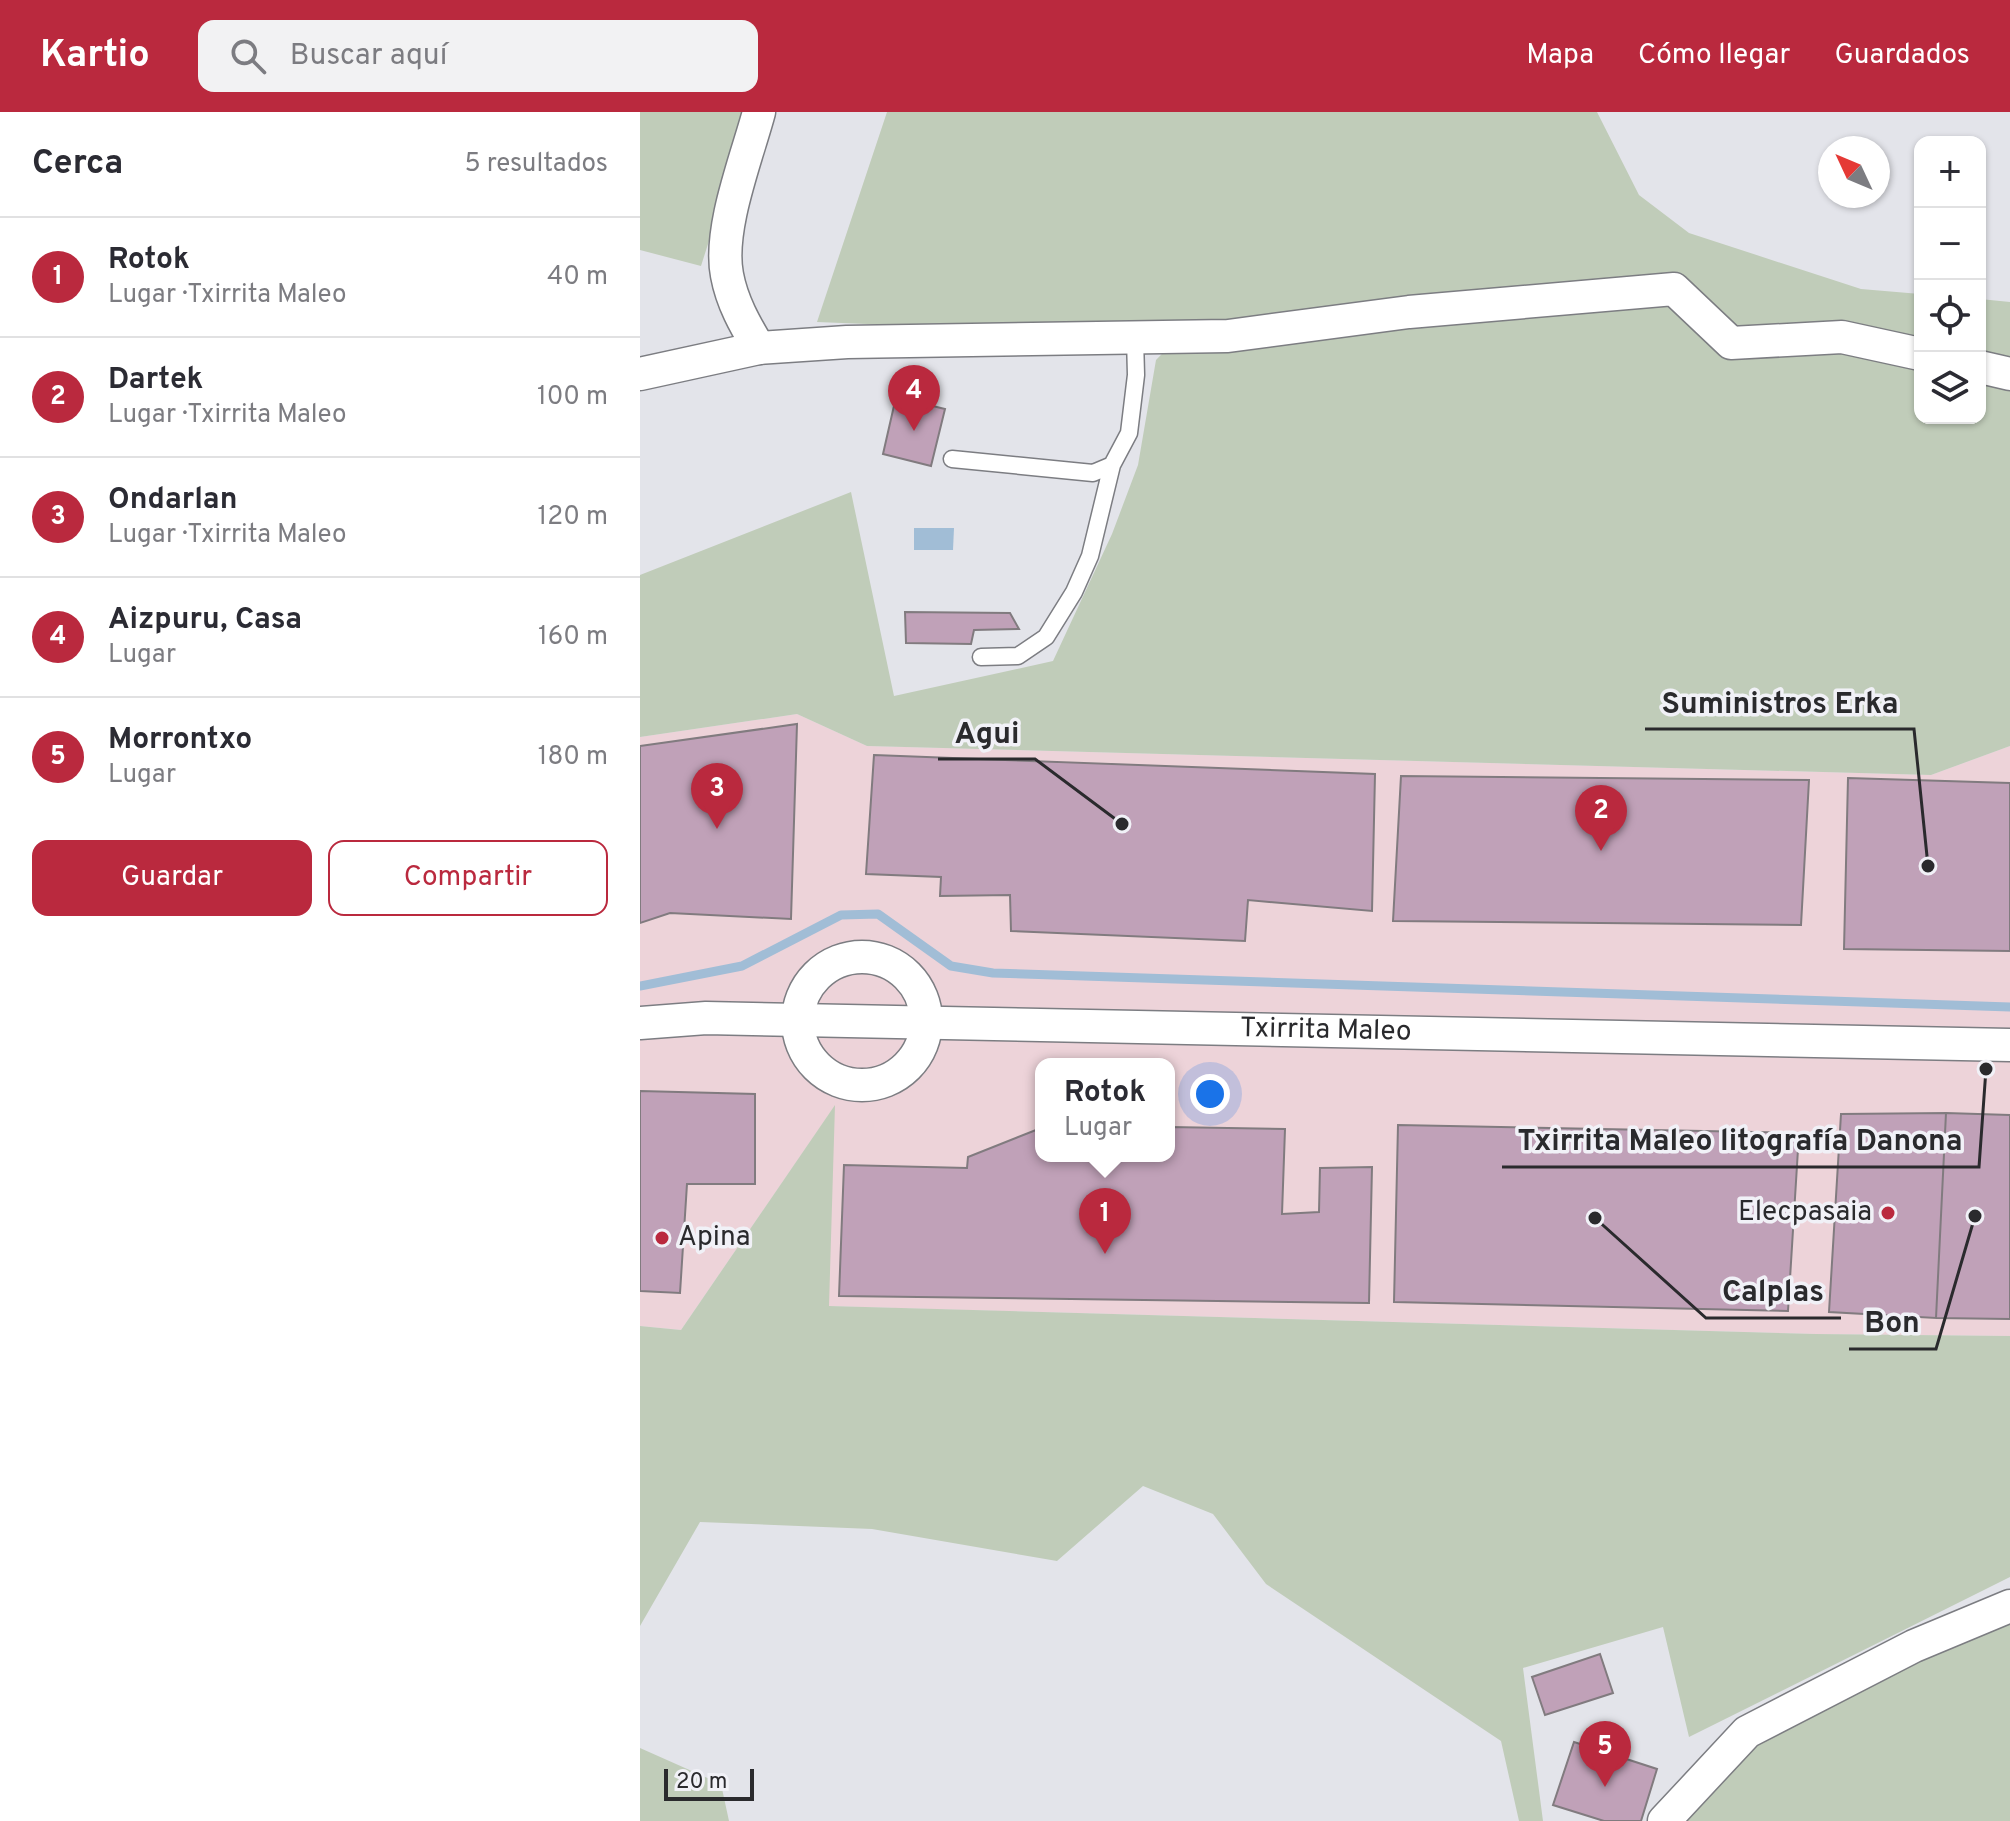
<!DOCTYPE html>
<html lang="es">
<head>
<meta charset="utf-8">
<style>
	body { margin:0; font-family:Overpass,sans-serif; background:#f2f2f3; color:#2b2b33 }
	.controls { position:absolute; right:24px; top:24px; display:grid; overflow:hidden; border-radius:16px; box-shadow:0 2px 6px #0004 }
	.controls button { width:72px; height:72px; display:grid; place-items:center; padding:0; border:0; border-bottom:2px solid #e1e1e2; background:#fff; color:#2b2b33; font:40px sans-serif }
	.compass { position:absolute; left:1178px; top:24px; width:72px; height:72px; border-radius:50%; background:#fff; box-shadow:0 2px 6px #0004; rotate:314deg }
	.scale { position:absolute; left:24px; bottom:20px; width:90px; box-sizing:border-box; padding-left:8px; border:4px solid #2a2a2d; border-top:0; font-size:22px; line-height:28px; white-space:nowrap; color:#2a2a2d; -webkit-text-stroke:6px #f1f1f7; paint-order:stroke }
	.you { position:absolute; left:570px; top:982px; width:28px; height:28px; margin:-20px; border:6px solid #fff; border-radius:50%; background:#1a73e8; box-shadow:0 0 0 12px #1a73e833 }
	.badge { display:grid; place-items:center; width:52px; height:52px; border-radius:50%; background:#ba293e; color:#fff; font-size:26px; font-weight:700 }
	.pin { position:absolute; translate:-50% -66px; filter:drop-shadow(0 2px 4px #0008) }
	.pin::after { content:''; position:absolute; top:42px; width:28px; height:24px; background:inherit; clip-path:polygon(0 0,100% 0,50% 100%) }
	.popup { position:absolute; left:395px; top:946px; width:140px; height:104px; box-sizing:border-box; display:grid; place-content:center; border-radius:16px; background:#fff; filter:drop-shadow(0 2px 6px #0005); font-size:26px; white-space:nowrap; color:#7c7c81 }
	.popup b { font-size:30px; color:#2b2b33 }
	.popup::after { content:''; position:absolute; left:50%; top:100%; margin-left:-16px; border:16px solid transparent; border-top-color:#fff }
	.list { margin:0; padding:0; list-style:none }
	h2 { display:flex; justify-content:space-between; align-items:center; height:104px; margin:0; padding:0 32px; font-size:34px }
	h2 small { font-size:26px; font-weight:400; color:#7c7c81 }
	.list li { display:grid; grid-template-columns:52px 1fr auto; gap:24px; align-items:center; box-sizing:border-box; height:120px; padding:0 32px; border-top:2px solid #e1e1e2 }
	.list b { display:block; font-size:30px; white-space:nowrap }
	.list p { margin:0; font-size:26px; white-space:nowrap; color:#7c7c81 }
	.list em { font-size:26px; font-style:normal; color:#7c7c81 }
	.actions { display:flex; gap:16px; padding:24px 32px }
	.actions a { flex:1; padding:18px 0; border:2px solid #ba293e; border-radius:16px; text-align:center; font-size:28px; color:#ba293e }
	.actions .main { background:#ba293e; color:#fff }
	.icon { flex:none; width:44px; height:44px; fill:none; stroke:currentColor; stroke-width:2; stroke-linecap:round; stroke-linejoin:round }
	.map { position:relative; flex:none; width:1370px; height:1709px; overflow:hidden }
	header { display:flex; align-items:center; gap:48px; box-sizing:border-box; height:112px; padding:0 40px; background:#ba293e; color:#fff }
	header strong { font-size:38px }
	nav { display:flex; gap:44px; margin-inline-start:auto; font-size:28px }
	.search { width:560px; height:72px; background:#f2f2f3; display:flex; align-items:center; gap:20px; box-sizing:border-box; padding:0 28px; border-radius:16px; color:#7c7c81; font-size:30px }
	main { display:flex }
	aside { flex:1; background:#fff }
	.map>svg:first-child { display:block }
	.industrial { fill:#edd3d9; fill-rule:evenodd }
	.green { fill:#c0ccb9 }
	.water { fill:#a1bdd6 }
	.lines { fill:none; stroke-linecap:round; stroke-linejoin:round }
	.stream { stroke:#a1bdd6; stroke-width:9 }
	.building { fill:#c0a1b8; stroke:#817b7f; stroke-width:2 }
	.lane-casing { stroke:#7c7d82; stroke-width:19 }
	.street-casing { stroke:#7c7d82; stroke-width:35 }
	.lane { stroke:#fff; stroke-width:16 }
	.street { stroke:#fff; stroke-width:32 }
	.poi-dot { fill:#ba293e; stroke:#f1f1f7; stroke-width:3 }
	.labels { text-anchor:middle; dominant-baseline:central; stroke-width:7; stroke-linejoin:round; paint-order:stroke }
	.street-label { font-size:28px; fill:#2a2a2d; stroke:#f1f1f7 }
	.poi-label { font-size:28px; fill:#2a2a2d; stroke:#f1f1f7; text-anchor:end }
	.leader { fill:none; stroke:#2a2a2d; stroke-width:3 }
	.callout-dot { fill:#2a2a2d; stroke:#f1f1f7; stroke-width:3 }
	.callout-label { font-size:30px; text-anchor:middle; font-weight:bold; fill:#2a2a2d; stroke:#f1f1f7; stroke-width:7; stroke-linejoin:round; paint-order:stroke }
</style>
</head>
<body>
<header>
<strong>Kartio</strong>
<div class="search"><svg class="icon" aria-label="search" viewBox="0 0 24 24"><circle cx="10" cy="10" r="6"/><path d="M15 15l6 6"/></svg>Buscar aquí</div>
<nav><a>Mapa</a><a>Cómo llegar</a><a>Guardados</a></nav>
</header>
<main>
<aside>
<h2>Cerca<small>5 resultados</small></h2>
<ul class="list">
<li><span class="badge">1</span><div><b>Rotok</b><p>Lugar · Txirrita Maleo</p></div><em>40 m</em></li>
<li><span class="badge">2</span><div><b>Dartek</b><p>Lugar · Txirrita Maleo</p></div><em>100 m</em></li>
<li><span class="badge">3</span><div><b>Ondarlan</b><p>Lugar · Txirrita Maleo</p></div><em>120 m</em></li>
<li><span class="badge">4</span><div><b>Aizpuru, Casa</b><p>Lugar</p></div><em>160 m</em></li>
<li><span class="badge">5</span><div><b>Morrontxo</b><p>Lugar</p></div><em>180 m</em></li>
</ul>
<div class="actions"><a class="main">Guardar</a><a>Compartir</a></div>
</aside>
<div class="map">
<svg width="1370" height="1709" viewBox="0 0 1370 1709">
	<rect width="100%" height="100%" fill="#e3e4ea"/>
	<path class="industrial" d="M157,602L227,634L1291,663L1370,634V1224L1176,1222L188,1194L194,995L41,1218L0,1214V625ZM401,952H529V1044H401Z"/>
	<path class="green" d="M0,0H110L61,154L0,138Z
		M247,0H957L999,83L1049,121L1221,177L1280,182V306H1340V187L1370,190V634L1291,663L227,634L157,602L0,625V463L211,380L254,584L413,549L472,422L498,353L516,248L553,210L327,216L177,210Z
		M195,993L189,1194L1176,1222L1370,1224V1465L1049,1625L1023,1515L883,1556L903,1709H879L861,1629L626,1472L573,1402L503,1374L417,1449L232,1417L60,1410L0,1514V1214L41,1218Z
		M1370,1507V1709H1040L1116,1626Z
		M0,1636L81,1672L89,1709H0Z"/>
	<path class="water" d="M274,416H314L313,438H274Z"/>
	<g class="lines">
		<path class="stream" d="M0,874L102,854L201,803L238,802L311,854L353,861L1370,895"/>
	</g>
	<path class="building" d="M256,285L305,297L291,354L243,342Z
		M265,500L370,501L379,517L334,518L331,532L266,531Z
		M157,612L151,807L30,801L0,811V634Z
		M234,643L735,662L732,799L608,788L605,829L371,819L370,783L300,784L301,765L226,762Z
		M761,664L1169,668L1161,813L753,809Z
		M1208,666L1370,671V839L1204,837Z
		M0,979L115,982V1072H47L40,1181L0,1179Z
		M1306,1001L1296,1206L1189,1200L1201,1002Z
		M1306,1001L1370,1003V1207L1296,1206Z
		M758,1013L1159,1021L1148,1199L754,1190Z
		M529,1015L645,1017L642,1102L679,1100L680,1056L732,1055L729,1191L199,1184L204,1053L327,1056L328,1045L401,1016V1044H529Z
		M960,1542L973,1581L905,1603L892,1565Z
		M934,1630L1017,1657L1001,1709H964L913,1693Z"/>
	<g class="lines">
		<defs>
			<path id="lane" d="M312,347L453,361L472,353
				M341,545L378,544L406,525L434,480L450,444L472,353L489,321L496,263L495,226"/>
			<g id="street">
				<path d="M119,236C105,213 92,190 87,163C78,117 107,45 119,0"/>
				<path d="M1340,255L1370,262"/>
				<path d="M0,262L119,236L207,230L588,224L769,200L1034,177L1091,231L1202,225L1280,242"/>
				<circle cx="222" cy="909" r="64"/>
				<path id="s1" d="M0,911L66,906L1370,933"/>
				<path d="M1024,1709L1107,1620L1274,1534L1370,1494"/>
			</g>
		</defs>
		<use href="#lane" class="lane-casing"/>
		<use href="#street" class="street-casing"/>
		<use href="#lane" class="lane"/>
		<use href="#street" class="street"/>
	</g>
	<g class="poi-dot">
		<circle cx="1248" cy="1101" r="8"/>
		<circle cx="22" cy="1126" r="8"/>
	</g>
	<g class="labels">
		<g class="street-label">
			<text stroke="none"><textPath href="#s1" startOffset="686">Txirrita Maleo</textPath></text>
		</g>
		<g class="poi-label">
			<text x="1232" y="1101">Elecpasaia</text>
			<text x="38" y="1126" text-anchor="start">Apina</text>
		</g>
	</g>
	<path class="leader" d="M1288 754L1274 617H1005M482 712L395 647H298M1346 957L1339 1055H862M955 1106L1066 1206H1201M1335 1104L1296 1237H1209"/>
	<g class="callout-dot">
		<circle cx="1288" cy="754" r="8"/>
		<circle cx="482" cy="712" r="8"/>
		<circle cx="1346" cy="957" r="8"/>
		<circle cx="955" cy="1106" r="8"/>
		<circle cx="1335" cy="1104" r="8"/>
	</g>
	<g class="callout-label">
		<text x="1140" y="601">Suministros Erka</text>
		<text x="347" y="631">Agui</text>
		<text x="1100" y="1038">Txirrita Maleo litografía Danona</text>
		<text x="1133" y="1189">Calplas</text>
		<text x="1252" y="1220">Bon</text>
	</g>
</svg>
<div class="controls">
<button>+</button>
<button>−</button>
<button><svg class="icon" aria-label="locate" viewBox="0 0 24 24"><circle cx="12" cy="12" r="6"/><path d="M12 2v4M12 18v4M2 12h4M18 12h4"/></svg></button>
<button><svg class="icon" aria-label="layers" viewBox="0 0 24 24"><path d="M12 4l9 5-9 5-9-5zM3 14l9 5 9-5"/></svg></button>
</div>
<svg class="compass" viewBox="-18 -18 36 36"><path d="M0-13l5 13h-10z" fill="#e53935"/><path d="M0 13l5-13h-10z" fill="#7c7c81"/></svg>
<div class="scale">20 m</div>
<div class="you"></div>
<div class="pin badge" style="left:465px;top:1142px">1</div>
<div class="popup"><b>Rotok</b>Lugar</div>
<div class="pin badge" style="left:961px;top:739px">2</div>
<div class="pin badge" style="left:77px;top:717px">3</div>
<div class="pin badge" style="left:274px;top:319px">4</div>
<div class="pin badge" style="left:965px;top:1675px">5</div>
</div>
</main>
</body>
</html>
